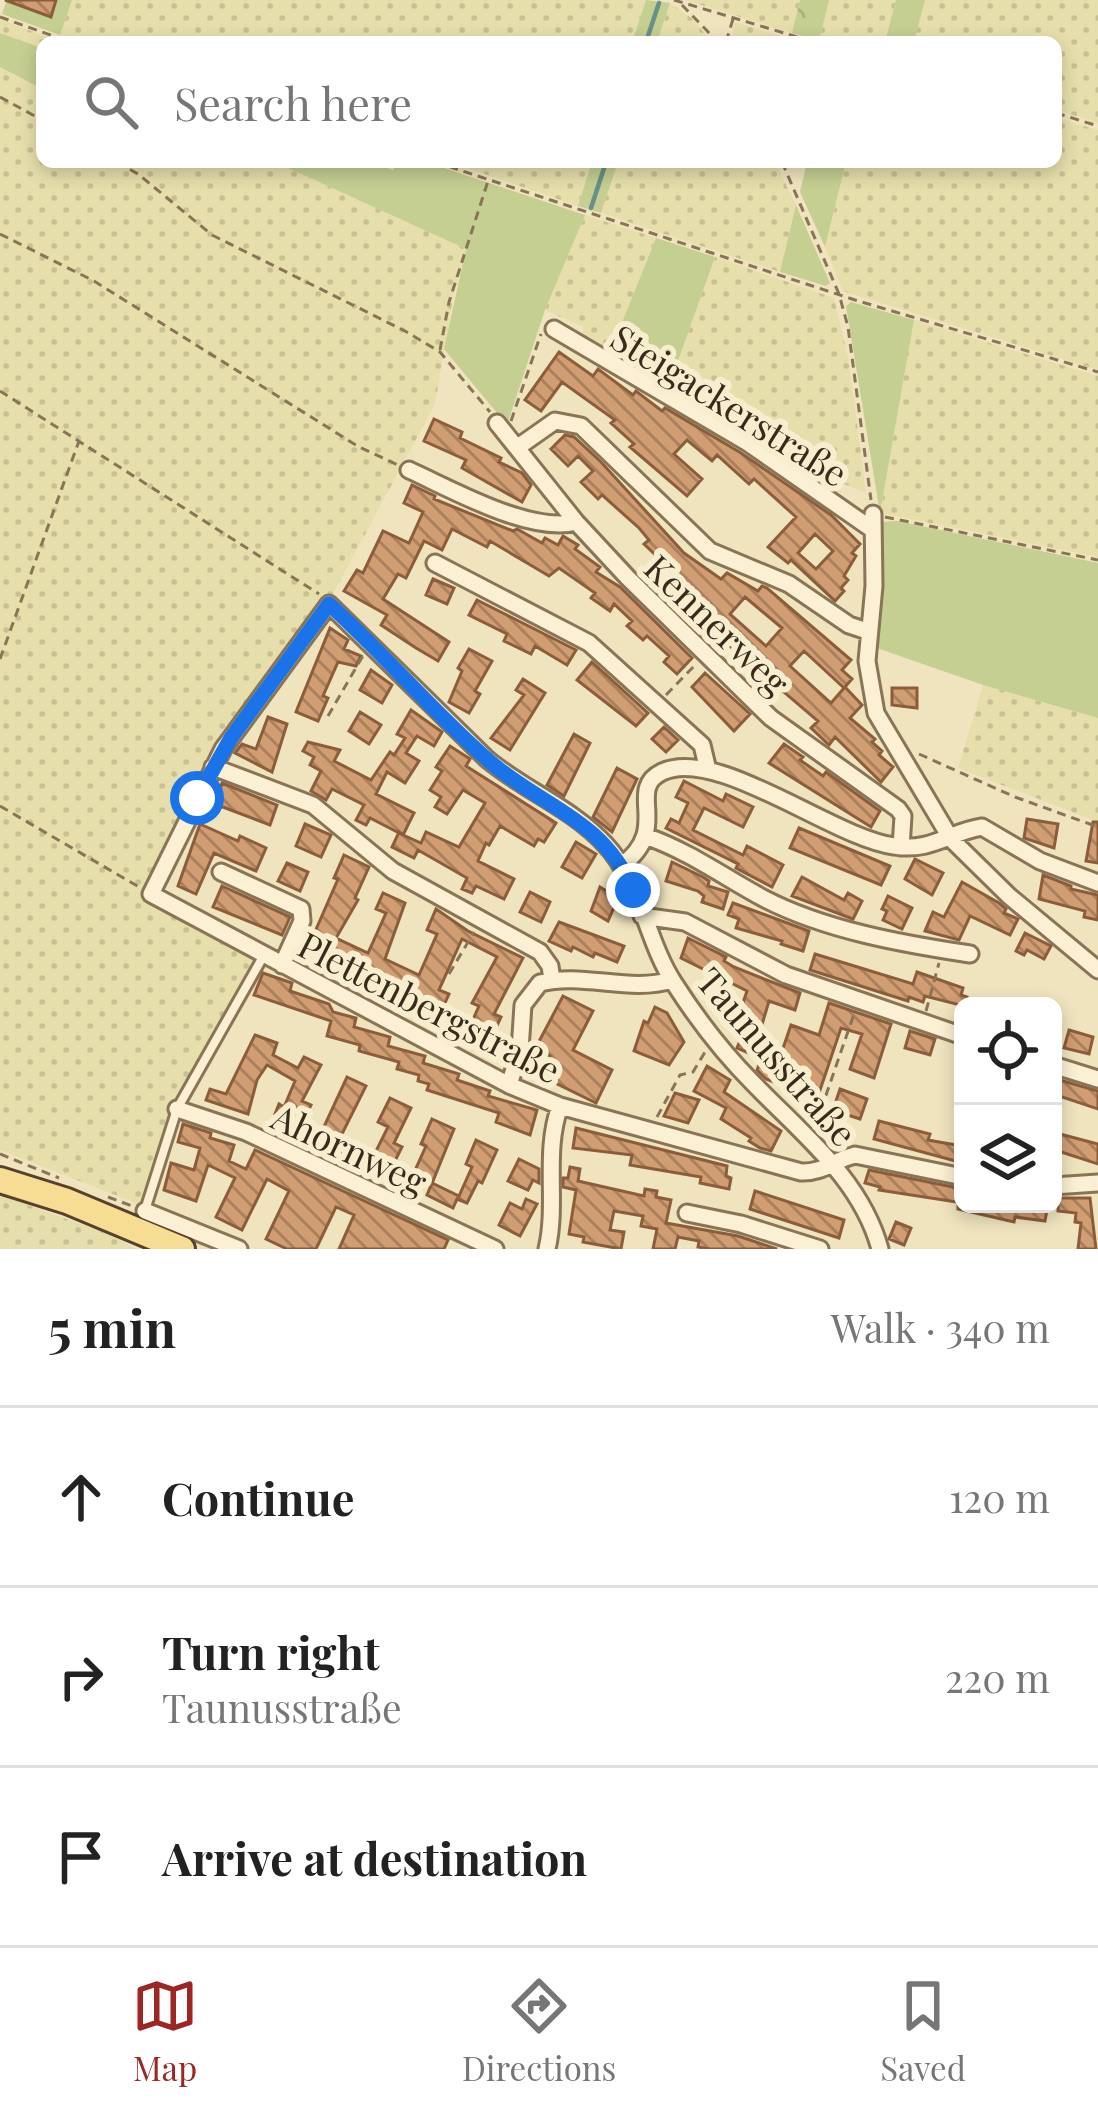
<!DOCTYPE html>
<html lang="en">
<head>
<meta charset="utf-8">
<style>
	body { margin:0; font-family:"Playfair Display",serif; background:#f2f2f2; color:#222 }
	.controls { position:absolute; right:36px; bottom:36px; display:grid; overflow:hidden; border-radius:18px; box-shadow:0 6px 18px #0003 }
	.controls button { width:108px; height:108px; display:grid; place-items:center; padding:0; border:0; border-bottom:3px solid #e0e0e0; background:#fff; color:#222; font:60px sans-serif }
	.stop { position:absolute; width:36px; height:36px; margin:-27px; border:9px solid #1a73e8; border-radius:50%; background:#fff }
	.stop.end { background:#1a73e8; border-color:#fff; box-shadow:0 3px 12px #0008 }
	.list { margin:0; padding:0; list-style:none }
	h2 { display:flex; justify-content:space-between; align-items:center; height:156px; margin:0; padding:0 48px; font-size:51px }
	h2 small { font-size:39px; font-weight:400; color:#767676 }
	.list li { display:grid; grid-template-columns:78px 1fr auto; gap:36px; align-items:center; box-sizing:border-box; height:180px; padding:0 48px; border-top:3px solid #e0e0e0 }
	.list b { display:block; font-size:45px; white-space:nowrap }
	.list p { margin:0; font-size:39px; white-space:nowrap; color:#767676 }
	.list em { font-size:39px; font-style:normal; color:#767676 }
	.icon { flex:none; width:66px; height:66px; fill:none; stroke:currentColor; stroke-width:2; stroke-linecap:round; stroke-linejoin:round }
	.map { position:relative; flex:none; width:1098px; height:1249px; overflow:hidden }
	.search { position:absolute; background:#fff; box-shadow:0 6px 18px #0003; left:36px; right:36px; top:36px; height:132px; display:flex; align-items:center; gap:30px; box-sizing:border-box; padding:0 42px; border-radius:18px; color:#767676; font-size:45px }
	.sheet { height:696px; background:#fff }
	nav { display:flex; justify-content:space-around; align-items:center; box-sizing:border-box; height:168px; border-top:3px solid #e0e0e0; background:#fff; font-size:33px; color:#767676 }
	nav a { display:grid; justify-items:center; gap:6px }
	nav .on { color:#9d2623 }
	.map>svg:first-child { display:block }
	.farmland { fill:url(#farmland-dots) }
	.green { fill:#c5cf92 }
	.forest { fill:url(#forest-crowns) }
	.lines { fill:none; stroke-linecap:round; stroke-linejoin:round }
	.stream { stroke:#699088; stroke-width:4.5 }
	.building { fill:url(#building-back-hatch); stroke:#8b5d3b; stroke-width:3; fill-rule:evenodd }
	.service-casing { stroke:#8a7456; stroke-width:14 }
	.minor-casing { stroke:#8a7456; stroke-width:21 }
	.primary-casing { stroke:#57412b; stroke-width:30 }
	.path { stroke:#8a7456; stroke-width:3; stroke-dasharray:9 6; stroke-linecap:butt }
	.service { stroke:#fbf0d3; stroke-width:8 }
	.minor { stroke:#fbf0d3; stroke-width:15 }
	.primary { stroke:#f7dc94; stroke-width:24 }
	.route { stroke:#1a73e8; stroke-width:15 }
	.labels { text-anchor:middle; dominant-baseline:central; stroke-width:12; stroke-linejoin:round; paint-order:stroke }
	.street-label { font-size:36px; fill:#392b1c; stroke:#f7edcf }
</style>
</head>
<body>
<div class="map">
<svg width="1098" height="1249" viewBox="0 0 1098 1249">
	<defs>
		<pattern id="farmland-dots" width="8" height="8" patternUnits="userSpaceOnUse" patternTransform="scale(3)"><rect width="8" height="8" fill="#e6dfac"/><path d="M2 2h.1M6 6h.1" fill="none" stroke="#c6c093" stroke-width="1.8" stroke-linecap="round"/></pattern>
		<pattern id="forest-crowns" width="20" height="18" patternUnits="userSpaceOnUse" patternTransform="scale(3)"><rect width="20" height="18" fill="#c5cf92"/><path d="M2 6a3 3 0 1 1 6 0M12 15a3 3 0 1 1 6 0" fill="none" stroke="#aab27d"/></pattern>
		<pattern id="building-back-hatch" width="6" height="6" patternUnits="userSpaceOnUse" patternTransform="scale(3)"><rect width="6" height="6" fill="#d19d72"/><path d="M-1 5l2 2M0 0l6 6M5-1l2 2" fill="none" stroke="#ab805d"/></pattern>
	</defs>
	<rect width="100%" height="100%" fill="#f0e4bf"/>
	<path class="farmland" d="M72,0H646L632,42H82L60,35Z
		M685,0H800L792,33Z
		M829,0H896L885,42L819,41Z
		M925,0H1098V123L1056,110V42H914Z
		M670,3L694,20L711,42H657Z
		M0,19L60,42H42V48L0,33Z
		M735,22L801,42H730Z
		M0,67L42,89V162H275L466,249L454,293L435,404L334,592L246,715L151,893L264,955L165,1134L141,1205L0,1150Z
		M1056,118L1098,130V370L843,291L825,247L846,162H1056Z
		M450,162H592L578,206Z
		M618,162H775L796,205L780,272L601,213Z
		M585,215L656,238L608,356L585,342L583,327L545,310Z
		M715,257L834,298L849,362L866,493L844,484L835,497L728,421L668,389Z
		M914,320L1098,376V557L880,513Z
		M983,685L1098,718V822L958,768Z
		M0,1195L111,1235L136,1249H0Z"/>
	<path class="green" d="M7,0H72L60,35L2,14Z
		M646,0L670,3L657,42H632Z
		M896,0H925L914,42H885Z
		M0,33L42,48V89L0,67Z
		M275,162H370L393,170L397,162H426L585,215L545,310L507,425L444,349L466,249Z
		M592,162H618L601,213L578,206Z
		M807,162H846L825,247L800,192Z
		M796,205L830,283L826,286L780,272Z
		M656,238L715,257L668,389L608,357Z
		M851,302L914,320L880,513L846,306Z
		M897,521L1098,563V718L983,685L874,647L883,568V522Z"/>
	<path class="forest" d="M800,0H829L819,41L792,33Z"/>
	<g class="lines">
		<path class="stream" d="M646,42L659,3
			M591,208L606,162"/>
	</g>
	<path class="building" d="M5,0H56L51,17Z
		M559,352L593,376L598,369L633,395L636,391L662,411L665,408L741,453L831,515L860,544L852,553L856,556L844,576L848,580L841,588L844,591L835,601L791,560L788,563L768,547L796,517L754,479L749,484L717,455L712,461L687,440L674,454L702,479L687,496L630,447L634,444L611,423L615,420L562,382L541,411L525,400ZM815,534L833,551L816,569L798,553Z
		M434,419L462,432L460,438L501,458L499,462L522,473L531,485L522,502L462,468L466,460L424,441Z
		M565,435L574,437L601,462L684,553L721,579L727,573L758,591L762,586L767,588L851,660L842,670L852,679L845,687L862,705L850,718L875,739L872,742L882,751L879,755L893,767L881,782L835,737L829,745L811,728L818,721L691,613L703,600L644,544L649,540L639,528L602,495L598,499L581,482L593,471L578,456L568,466L551,449ZM745,597L782,628L766,646L730,614ZM804,651L844,688L831,703L790,666Z
		M412,485L435,496L434,499L513,531L517,529L542,543L545,538L558,545L563,536L578,545L575,549L600,567L596,572L620,587L692,658L677,674L664,662L669,656L647,636L643,640L627,626L632,621L614,604L610,611L591,598L595,593L559,568L549,576L490,541L487,547L452,529L442,550L424,541L406,578L398,574L383,599L449,642L438,661L416,648L381,625L387,615L344,591L357,570L363,573L383,531L409,543L423,512L404,503Z
		M433,579L454,588L447,604L426,595Z
		M477,600L576,650L567,665L535,646L531,654L504,641L507,634L469,615Z
		M330,628L348,640L344,649L361,656L356,666L338,662L323,696L328,698L318,721L296,712Z
		M469,649L492,661L475,691L480,694L469,713L449,702L462,671L458,668Z
		M592,662L648,713L636,726L577,680Z
		M371,670L392,685L382,703L360,690Z
		M705,673L750,714L734,731L692,687Z
		M523,679L545,693L510,750L491,738L524,695L516,690Z
		M892,688H917V708L892,705Z
		M411,710L442,732L434,746L417,736L406,753L419,761L405,783L387,772L376,794L414,813L403,835L421,843L426,832L459,847L485,803L463,790L447,814L435,807L441,797L430,790L442,771L436,767L450,746L470,759L466,766L556,823L544,842L538,839L534,846L500,826L489,845L486,843L478,861L514,879L504,899L476,886L472,893L462,889L467,878L418,850L414,858L392,847L399,832L403,835L370,818L366,825L356,820L364,805L332,789L326,800L311,791L321,771L310,765L314,757L303,751L308,742L340,750L334,761L371,780L390,752L394,755L405,738L397,734Z
		M360,712L381,725L369,744L349,731Z
		M268,717L287,724L272,772L235,753L242,744L256,749Z
		M664,727L678,740L666,752L652,739Z
		M574,734L590,743L564,796L547,785Z
		M784,744L803,757L800,760L823,776L826,772L880,811L871,827L769,763Z
		M617,768L637,779L612,832L593,817Z
		M684,781L723,801L726,794L753,807L743,827L704,808L693,830L743,855L747,846L783,865L772,887L736,868L738,864L666,828L671,819L679,823L688,803L676,797Z
		M222,783L277,805L270,825L215,804Z
		M1027,819L1058,824L1054,848L1024,838Z
		M1093,822H1098V863L1086,861Z
		M200,824L238,841L240,836L266,848L256,871L214,853L196,894L178,886Z
		M305,824L331,835L321,857L296,846Z
		M799,828L890,866L881,885L790,848Z
		M576,842L596,854L582,878L562,867Z
		M344,855L369,867L355,898L358,900L336,938L368,953L386,913L376,909L383,893L405,903L385,959L419,975L437,934L427,930L436,909L468,931L523,958L494,1014L501,1017L493,1034L499,1037L491,1055L469,1045L477,1027L471,1024L479,1006L472,1003L497,957L462,939L439,990L449,994L439,1016L307,950L338,879L334,878Z
		M915,859L943,873L932,895L905,879Z
		M672,862L703,877L709,881L708,886L728,892L723,909L702,902L704,896L698,891L666,881Z
		M287,863L308,872L300,891L278,881Z
		M1043,875L1071,886V889L1098,895V920L1084,917L1085,911L1039,899Z
		M802,877L844,900L848,893L862,901L853,919L792,896Z
		M962,882L999,903L1006,909L1004,913L1018,919L1010,935L970,916L959,940L925,931L933,912L944,917Z
		M222,886L290,917L282,935L213,907Z
		M600,887L618,898L608,921L591,911Z
		M530,892L550,902L541,922L520,912Z
		M888,896L912,908L902,929L883,920L887,911L882,909Z
		M733,903L809,931L803,951L781,944L782,941L736,928L739,919L728,915Z
		M559,922L624,946L617,962L595,953L593,957L573,947L571,951L549,941Z
		M1025,933L1051,946L1044,959L1027,950L1024,955L1016,951Z
		M688,938L726,957L724,961L734,967L800,993L795,1010L769,1001L753,1055L737,1048L746,1026L736,1023L747,991L681,958Z
		M815,954L913,984L917,972L963,988L961,995L967,997L964,1006L925,996L923,1002L909,997L908,1001L810,970Z
		M263,973L292,983L290,991L329,1004L333,1012L356,1018L354,1027L390,1037L388,1046L425,1056L423,1063L459,1074L457,1080L490,1091L488,1096L537,1110L530,1135L496,1122L499,1113L427,1090L429,1084L418,1081L419,1075L397,1069L399,1062L359,1051L360,1045L327,1036L331,1021L254,995Z
		M563,996L593,1011L573,1050L612,1070L596,1103L543,1077L550,1056L535,1049Z
		M829,1003L891,1024L874,1078L850,1069L862,1034L841,1028L817,1099L766,1079L757,1070L763,1054L779,1060L791,1025L819,1035Z
		M655,1007L667,1013L684,1042L669,1065L634,1051L644,1021L648,1023Z
		M1069,1030L1093,1037L1089,1054L1064,1048Z
		M910,1031L935,1039L930,1055L905,1048Z
		M255,1035L277,1043L273,1055L298,1068L304,1057L321,1065L302,1101L311,1105L301,1126L275,1114L279,1104L284,1107L295,1081L267,1065L257,1080L248,1114L206,1100L210,1089L226,1094Z
		M707,1066L730,1080L724,1092L781,1131L771,1151L760,1148L749,1141L751,1138L721,1119L726,1108L694,1091Z
		M347,1077L366,1086L338,1142L321,1133Z
		M1053,1078L1098,1091V1109L1053,1094Z
		M840,1089L867,1099L860,1119L833,1110Z
		M675,1093L699,1100L688,1123L664,1116Z
		M390,1098L411,1108L394,1143L402,1147L391,1169L372,1159L388,1127L378,1122Z
		M432,1119L454,1129L431,1186L412,1177L426,1146L421,1144Z
		M879,1121L930,1134L928,1140L956,1145L955,1152H963V1163L874,1139Z
		M183,1124L211,1133L210,1138L234,1145L229,1161L246,1169L255,1150L448,1240L444,1249H339L354,1215L336,1207L316,1249H287L266,1239L289,1191L267,1179L242,1230L216,1217L235,1178L208,1165L196,1201L164,1190L171,1163L194,1170L200,1148L178,1142Z
		M576,1128L727,1166L726,1176L731,1178L729,1189L700,1183L701,1177L630,1165L632,1155L573,1148Z
		M1060,1134L1098,1144V1164L1055,1150Z
		M476,1140L497,1150L482,1183L478,1181L467,1203L457,1199L453,1208L427,1195L432,1183L459,1196L472,1167L466,1164Z
		M340,1143L370,1157L365,1167L335,1153Z
		M519,1159L539,1169V1183L533,1180L528,1190L508,1181Z
		M570,1167L580,1169L578,1181L644,1196L645,1189L657,1191L656,1197L671,1200L666,1223L738,1236L777,1249H710L698,1247L699,1241L678,1237L675,1249H653L657,1229L641,1226L643,1216L614,1211L610,1230L624,1232L621,1249L583,1242L584,1237L569,1234L576,1190L563,1187V1178H568Z
		M869,1170L963,1189V1203L879,1190L880,1187L865,1183Z
		M755,1191L844,1220L839,1238L750,1209Z
		M1059,1198H1090L1096,1249H1078L1081,1223L1075,1222L1076,1213L1058,1211Z
		M526,1199L537,1204L520,1236L499,1225L510,1203L522,1209Z
		M958,1204H1048L1045,1221L1015,1217L1014,1222L958,1209Z
		M896,1222L911,1228L904,1245L889,1239Z"/>
	<g class="lines">
		<defs>
			<path id="service" d="M145,1210L177,1109L264,955"/>
			<path id="minor" d="M554,329L748,443L873,530
				M497,423L576,522L628,578L771,718L898,809L903,816L901,847
				M518,447L555,421L581,426L710,551L789,584L849,625L867,631
				M409,470C451,489 530,534 576,522
				M873,514L874,586L867,661L876,713L951,839L1009,896L1098,970
				M435,563L589,643L702,745L708,770
				M213,767L313,805L393,871L540,952L550,966L552,980
				M648,837C690,852 724,877 763,898C824,930 903,944 970,954
				M622,865C672,828 625,790 662,772C717,746 833,838 894,846C932,852 949,832 982,827L1040,861L1098,883
				M221,872L301,909L302,921L282,965
				M642,916L685,922L786,975L963,1036
				M1053,1065L1098,1079
				M509,1085L520,1050L523,1005L540,983C583,972 629,993 672,980
				M177,1109L246,1132L495,1249
				M1053,1186L1098,1183
				M145,1211L239,1249
				M687,1213L741,1224L820,1249
				M547,1249C558,1202 543,1153 560,1106
				M880,1249C861,1179 802,1134 754,1084C724,1054 697,1019 674,983C646,940 641,882 605,844C572,808 524,790 487,759L329,604L223,749L151,894L509,1085L560,1106L801,1172C823,1173 834,1160 855,1155L963,1177"/>
			<path id="primary" d="M0,1180L67,1201L182,1249"/>
		</defs>
		<use href="#service" class="service-casing"/>
		<use href="#minor" class="minor-casing"/>
		<use href="#primary" class="primary-casing"/>
		<path class="path" d="M674,0L814,42
			M682,5L718,42
			M0,17L70,42
			M726,42L733,19
			M0,97L42,120
			M1056,113L1098,126
			M117,162L138,174L212,235L405,331L440,352L490,412
			M435,162L855,300L1098,372
			M782,162L839,294L848,327L871,500
			M0,234L94,281L359,447L398,465
			M440,350L449,302L488,181
			M0,391L319,594
			M511,421L541,334
			M885,517L1098,560
			M0,659L79,441
			M666,695L697,663
			M328,716L364,654
			M919,754L1015,797L1098,827
			M0,806L139,887
			M449,974L474,932
			M926,1011L939,963
			M657,1117L680,1075L693,1072L705,1052
			M816,1124L854,1014
			M0,1154L59,1178
			M108,1197L132,1206"/>
		<use href="#service" class="service"/>
		<use href="#minor" class="minor"/>
		<use href="#primary" class="primary"/>
	</g>
	<g class="lines">
		<path class="route" d="M197,798L231,738L329,604C384,654 433,712 489,761C543,808 602,818 633,890"/>
	</g>
	<g class="labels">
		<g class="street-label">
			<text transform="translate(730 404) rotate(32)">Steigackerstraße</text>
			<text transform="translate(718 624) rotate(44)">Kennerweg</text>
			<text transform="translate(430 1006) rotate(27)">Plettenbergstraße</text>
			<text transform="translate(778 1056) rotate(49)">Taunusstraße</text>
			<text transform="translate(350 1148) rotate(25)">Ahornweg</text>
		</g>
	</g>
</svg>
<div class="controls">
<button><svg class="icon" aria-label="locate" viewBox="0 0 24 24"><circle cx="12" cy="12" r="6"/><path d="M12 2v4M12 18v4M2 12h4M18 12h4"/></svg></button>
<button><svg class="icon" aria-label="layers" viewBox="0 0 24 24"><path d="M12 4l9 5-9 5-9-5zM3 14l9 5 9-5"/></svg></button>
</div>
<div class="stop" style="left:197px;top:798px"></div>
<div class="stop end" style="left:633px;top:890px"></div>
<div class="search"><svg class="icon" aria-label="search" viewBox="0 0 24 24"><circle cx="10" cy="10" r="6"/><path d="M15 15l6 6"/></svg>Search here</div>
</div>
<section class="sheet">
<h2>5 min<small>Walk · 340 m</small></h2>
<ul class="list">
<li><svg class="icon" aria-label="ahead" viewBox="0 0 24 24"><path d="M12 20V5M6 11l6-6 6 6"/></svg><div><b>Continue</b></div><em>120 m</em></li>
<li><svg class="icon" aria-label="right" viewBox="0 0 24 24"><path d="M7 20v-9h11M14 6l5 5-5 5"/></svg><div><b>Turn right</b><p>Taunusstraße</p></div><em>220 m</em></li>
<li><svg class="icon" aria-label="arrive" viewBox="0 0 24 24"><path d="M6 21V4h12l-3 4 3 4H6"/></svg><div><b>Arrive at destination</b></div></li>
</ul>
</section>
<nav>
<a class="on"><svg class="icon" aria-label="map" viewBox="0 0 24 24"><path d="M3 6l6-2 6 2 6-2v14l-6 2-6-2-6 2zM9 4v14M15 6v14"/></svg>Map</a>
<a><svg class="icon" aria-label="directions" viewBox="0 0 24 24"><path d="M12 3l9 9-9 9-9-9zM9 14v-3h6M13 9l2 2-2 2"/></svg>Directions</a>
<a><svg class="icon" aria-label="saved" viewBox="0 0 24 24"><path d="M7 4h10v16l-5-4-5 4z"/></svg>Saved</a>
</nav>
</body>
</html>
